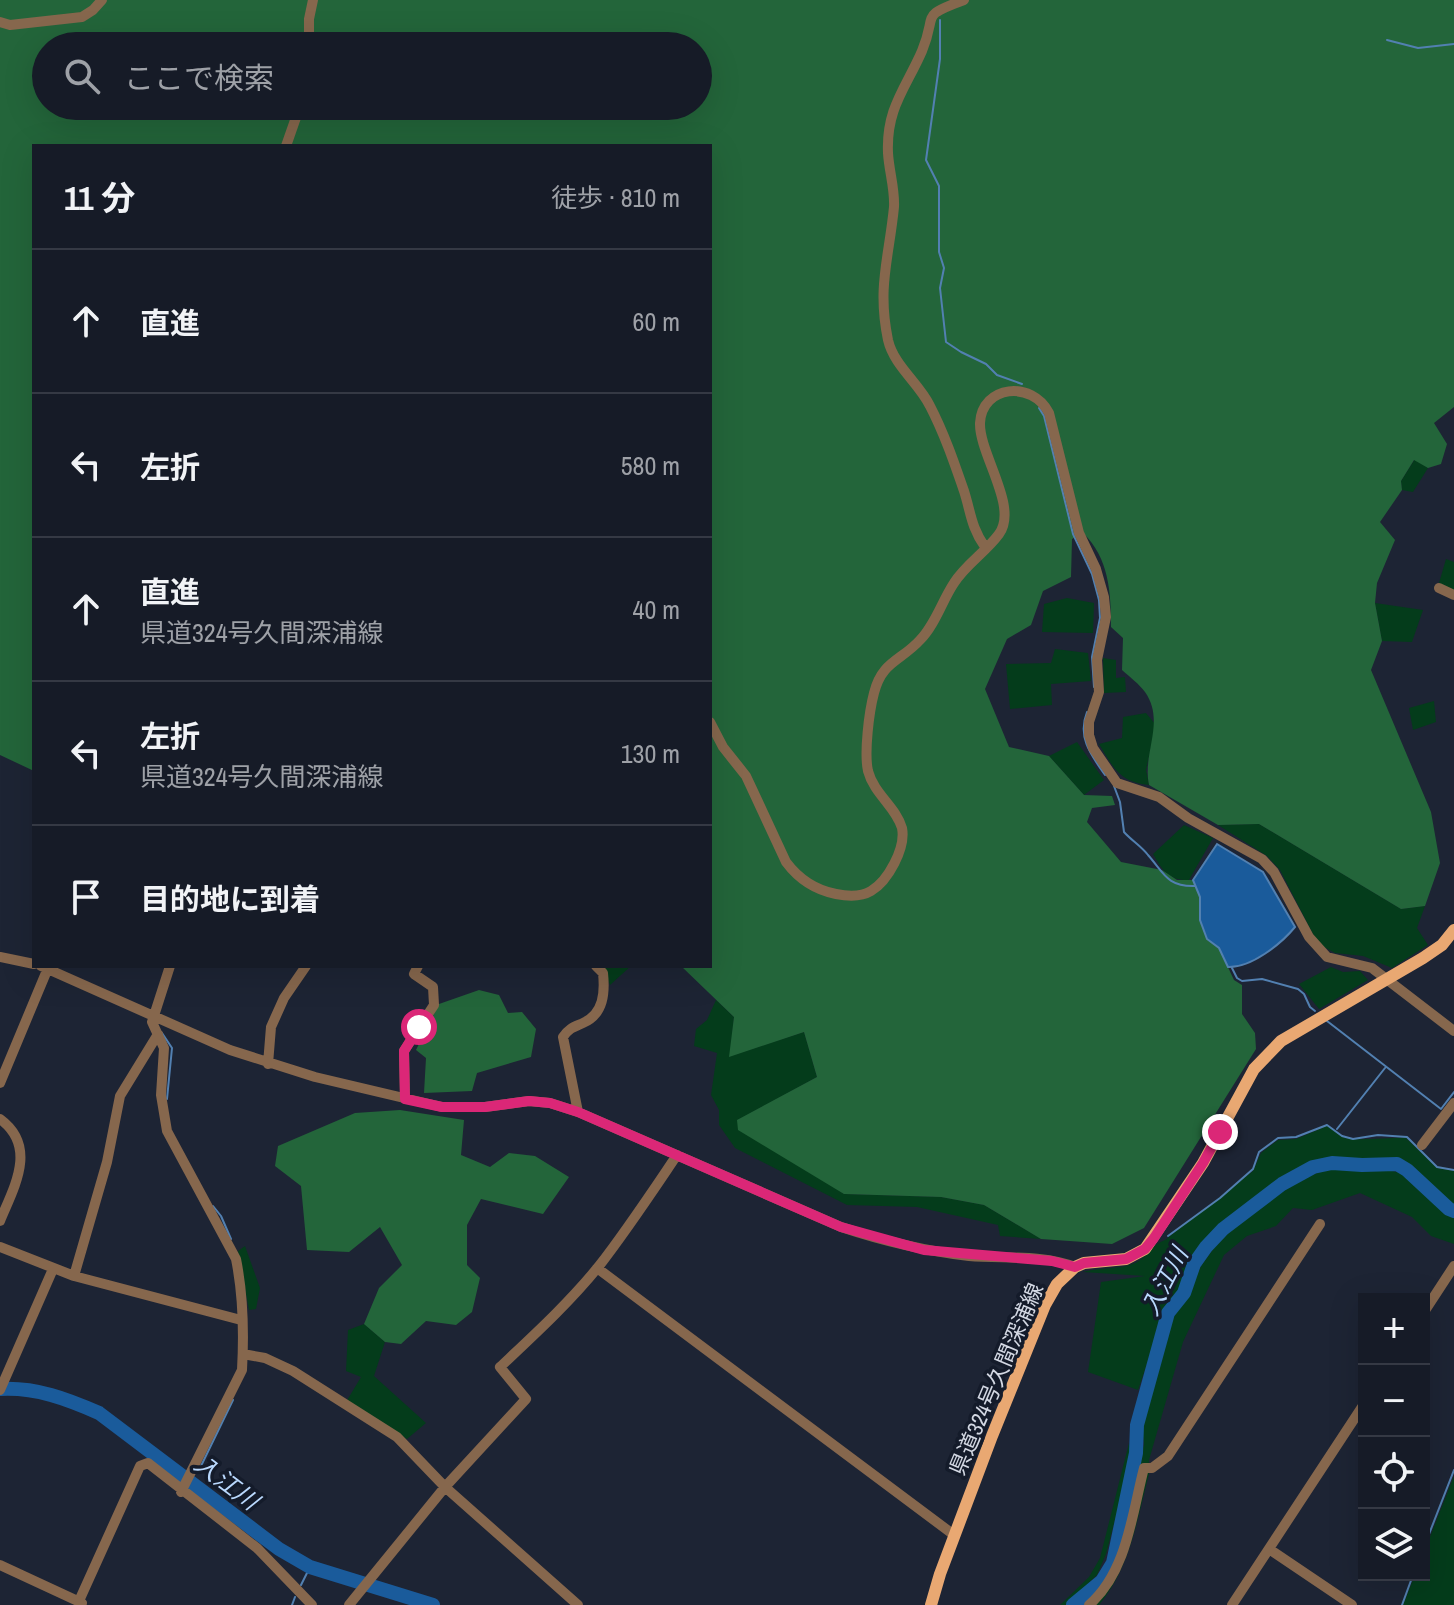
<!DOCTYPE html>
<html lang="ja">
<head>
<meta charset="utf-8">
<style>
	body { margin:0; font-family:"Archivo Narrow","Noto Sans JP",sans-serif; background:#232833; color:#f1f3f6 }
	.controls { position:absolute; right:24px; bottom:24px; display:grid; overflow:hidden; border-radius:0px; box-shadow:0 8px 32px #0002 }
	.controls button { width:72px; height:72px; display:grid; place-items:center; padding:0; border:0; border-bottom:2px solid #353944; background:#161b27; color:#f1f3f6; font:40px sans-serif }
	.stop { position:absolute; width:24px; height:24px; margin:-18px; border:6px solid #db2777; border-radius:50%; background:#fff }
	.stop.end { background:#db2777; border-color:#fff; box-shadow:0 2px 8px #0008 }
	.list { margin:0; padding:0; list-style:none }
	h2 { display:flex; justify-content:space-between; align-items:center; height:104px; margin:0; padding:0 32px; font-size:34px }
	h2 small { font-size:26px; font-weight:400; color:#9ea1a7 }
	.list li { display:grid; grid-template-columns:52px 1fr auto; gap:24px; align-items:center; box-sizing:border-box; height:144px; padding:0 32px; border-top:2px solid #353944 }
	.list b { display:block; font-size:30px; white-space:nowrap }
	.list p { margin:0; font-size:26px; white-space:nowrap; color:#9ea1a7 }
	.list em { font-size:26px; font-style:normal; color:#9ea1a7 }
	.icon { flex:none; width:44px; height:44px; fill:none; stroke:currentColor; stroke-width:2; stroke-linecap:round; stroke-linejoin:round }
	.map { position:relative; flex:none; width:1454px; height:1605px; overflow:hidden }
	.search { position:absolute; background:#161b27; box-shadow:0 8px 32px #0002; left:32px; top:32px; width:680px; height:88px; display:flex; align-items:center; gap:20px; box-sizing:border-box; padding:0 28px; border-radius:44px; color:#9ea1a7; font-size:30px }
	.panel { position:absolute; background:#161b27; box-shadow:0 8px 32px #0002; left:32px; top:144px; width:680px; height:824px; border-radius:0px }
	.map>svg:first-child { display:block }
	.green { fill:#043c1b }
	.forest { fill:#23653a; fill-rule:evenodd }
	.water { fill:#1a5b9b; stroke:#5280b1; stroke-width:2 }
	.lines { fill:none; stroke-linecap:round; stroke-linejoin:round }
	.stream { stroke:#5280b1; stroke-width:2 }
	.river { stroke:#1a5b9b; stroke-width:14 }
	.minor { stroke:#86674d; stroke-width:10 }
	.major { stroke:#e9a872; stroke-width:12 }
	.route { stroke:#db2777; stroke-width:10 }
	.labels { text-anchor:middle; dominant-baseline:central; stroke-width:7; stroke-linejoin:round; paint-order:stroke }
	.street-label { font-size:22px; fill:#d3d8e3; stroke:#141b2a }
	.water-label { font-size:24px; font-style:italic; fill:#bad9fe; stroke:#141b2a }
</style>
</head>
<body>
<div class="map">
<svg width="1454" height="1605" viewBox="0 0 1454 1605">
	<rect width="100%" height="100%" fill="#1d2434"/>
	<path class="green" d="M1415,459L1428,468L1413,492L1402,490L1401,481Z
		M1446,559L1454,562V591L1439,583Z
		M1067,598L1094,603L1093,633L1042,632L1044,604Z
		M1375,603L1423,610L1412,642L1382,641Z
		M1055,649L1088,653L1091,681L1051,684L1052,705L1010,709L1006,664L1051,663Z
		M1103,658L1116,660V678L1125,677L1126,692L1104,693Z
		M1434,701L1436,722L1413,730L1409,708Z
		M1146,713L1156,725L1146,770L1149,785C1119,782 1113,767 1099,744L1122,738L1123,717Z
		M1077,742L1104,780L1084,795L1049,756Z
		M1259,824L1401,909L1425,906L1417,928L1428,945L1392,968L1363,956L1335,953L1324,947L1314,936L1280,870L1267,856L1218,825Z
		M1184,825L1213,838L1189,880C1169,881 1162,870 1153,854Z
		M603,966H631L610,985Z
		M1331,967L1343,972L1360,971L1368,980L1319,1009L1299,984Z
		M716,1000L734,1017L730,1056L804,1032L817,1077L738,1120L844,1194L941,1197L984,1205L1041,1239L1000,1236L998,1225L917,1207L847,1205L735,1148L719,1125V1110L711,1095L717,1053L694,1046L696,1029L707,1020Z
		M1327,1126C1333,1129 1337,1134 1342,1137C1352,1142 1392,1137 1406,1138L1437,1168L1454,1171V1207L1404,1163L1387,1160H1327L1291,1171L1197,1248L1186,1279L1167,1306L1138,1390L1088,1372L1101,1282L1145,1276L1083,1272C1100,1267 1118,1270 1135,1263C1147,1258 1152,1244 1165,1240L1253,1171L1261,1153L1278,1140L1296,1139Z
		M1328,1169H1385L1400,1173L1454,1215V1244L1431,1236L1412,1217L1360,1193L1312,1210L1293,1208L1276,1226L1247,1236L1224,1255L1183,1342L1149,1460V1474C1137,1520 1130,1568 1099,1605H1081L1104,1583L1114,1563L1144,1444L1141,1422L1161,1342L1175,1308L1187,1298L1201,1266L1216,1245L1238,1224L1291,1183Z
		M245,1246L260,1288L256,1309L249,1310L238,1251Z
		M364,1324L385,1342L374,1376L426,1423L407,1439L346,1402L361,1377L346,1371L348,1330Z
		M1129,1443L1132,1455L1106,1554L1097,1575L1066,1605H1060L1089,1577L1100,1558Z
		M1454,1476V1605H1403L1415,1575H1424V1552Z"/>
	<path class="forest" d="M0,0H1454V407L1434,423L1447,444L1441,464L1428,468L1414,460L1401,481L1402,490L1380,522L1395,540L1377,583L1375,603L1382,641L1371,670L1431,812L1440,863L1425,906L1401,909L1259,824L1218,825L1149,785C1142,753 1166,722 1145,692C1139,684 1130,677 1122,670L1123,638L1111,627C1111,592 1109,558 1083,533L1072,539L1071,577L1043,591L1031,625L1007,639L985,689L1009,747L1049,756L1084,795L1112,796L1115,805L1092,808L1087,822L1121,862L1162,870L1177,880H1193L1200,897V920L1207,939L1219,948L1234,980L1242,985V1014L1255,1033L1256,1049L1144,1228L1112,1244L1041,1239L984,1205L941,1197L844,1194L738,1130L737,1120L817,1077L804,1032L729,1057L734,1017L681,966H710V146H34V771L0,755ZM46,46H698V106H46Z
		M479,990L499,995L508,1013L522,1012L536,1029L531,1057L477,1073L472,1091L424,1093L426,1058L416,1050L439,1004Z
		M400,1110L464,1120L461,1155L490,1167L509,1153L535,1156L569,1177L543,1214L481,1199L467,1225V1265L480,1278L472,1312L456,1325L426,1321L401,1344L385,1342L364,1324L379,1288L402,1265L380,1227L349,1252L307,1250L301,1186L275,1166L278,1146L355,1113Z"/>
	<path class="water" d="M1217,844L1263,872L1295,927C1281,944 1251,968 1228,967L1219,948L1207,939L1200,920V897L1193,880Z"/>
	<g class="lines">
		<path class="stream" d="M940,20V59L926,160L939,186V252L944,268L940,288L946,342L961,352L986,364L997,375L1022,384
			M1387,40L1418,48L1454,44
			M1039,408L1044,416L1073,534L1092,574L1099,600L1100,618L1092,657L1094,687
			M1087,712C1077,737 1091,755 1105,775
			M1114,786L1120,802L1124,832C1131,840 1141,846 1148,855C1164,873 1167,887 1195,886
			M1232,968L1237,978L1242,981L1262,979L1298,989L1304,994L1310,1007L1315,1011
			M1327,1021L1441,1109L1454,1092
			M162,1033L172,1048L167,1099
			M1337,1129L1385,1068
			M213,1206L221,1216L231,1239
			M1168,1236L1220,1198L1253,1169L1259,1152L1278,1138L1296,1137L1327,1125L1342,1136L1353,1139L1378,1135L1407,1137L1437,1167L1454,1170
			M200,1468L233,1400
			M1424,1547L1454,1470
			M301,1585L310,1567
			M292,1605L295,1597
			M1402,1605L1413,1575"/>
		<path class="river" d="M0,1389C36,1387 67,1399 99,1413L279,1549L310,1567L433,1605
			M1073,1605L1102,1581L1113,1563L1136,1453L1137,1425L1168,1313L1184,1293L1194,1264L1206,1247L1223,1229L1282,1184L1313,1167L1332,1163L1362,1165L1397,1164L1407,1170L1449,1209L1454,1211"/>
		<path class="minor" d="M964,0C918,17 938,13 922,51C906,88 886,108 888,153C889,171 895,189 894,207C889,258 877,287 888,340C894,366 919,383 930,406C944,433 954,462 964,491C971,513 971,527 985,547
			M0,22L10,25L82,17L93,10L102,0
			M309,46V19L313,0
			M286,146L300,106
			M1439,588L1454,595
			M710,722L723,747L746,776L786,862C798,878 815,890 836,894C846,896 861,897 871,891C888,881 906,848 902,828C896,807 874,794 868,771C864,753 869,712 874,693C882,661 901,661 920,640C935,625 942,601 954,583C966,564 986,552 999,534C1019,507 979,454 980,423C982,385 1032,380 1049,413L1079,533L1096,569L1104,597L1106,617L1097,660L1099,692L1089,722V735L1093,748L1117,783L1159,797L1188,818L1262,859L1274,872L1309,937L1327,957L1372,968L1454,1031
			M0,957L34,964
			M41,966L230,1050L315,1077L442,1107H485L529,1101L550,1103L578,1112L841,1227C883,1241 925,1251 969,1256C1004,1259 1042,1254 1075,1267
			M170,966L152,1022L164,1048L161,1095L167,1131L236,1259C243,1294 244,1334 242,1370L181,1492
			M268,1064L271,1027L284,998L306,966
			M0,1083L48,968
			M405,1099L404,1051L434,1005L433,987L414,974L418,966
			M578,1112L563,1037C569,1028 574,1027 583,1023C604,1014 605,992 603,973L596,966
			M0,1119C38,1147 14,1187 0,1221
			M1422,1145L1454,1103
			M0,1247L74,1276L241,1320
			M597,1268L954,1535
			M74,1276L107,1162L120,1096L158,1034
			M1424,1312L1454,1266
			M243,1354L265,1358L293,1371L397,1437L445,1487L578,1605
			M0,1390L53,1269
			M1269,1549L1352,1605
			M0,1565L82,1603
			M79,1601L140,1466L148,1463L257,1548L312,1605
			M349,1605L445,1487L526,1399L500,1367C534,1335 569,1303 599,1266C627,1230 652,1192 677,1155
			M1089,1605C1127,1572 1132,1514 1144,1468H1152L1168,1456L1320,1224
			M1232,1605L1364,1404"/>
		<path class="major" d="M931,1605L940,1574L992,1436L1045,1305L1057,1284L1075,1267L1084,1263L1126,1259L1145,1249L1203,1163L1254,1069L1281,1041L1423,958L1442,945L1454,930"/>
	</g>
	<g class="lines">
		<path class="route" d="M419,1027L404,1051L405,1099L442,1107H485L529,1101L550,1103L578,1112L841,1227L924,1250L1052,1261L1075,1267L1084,1263L1126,1259L1145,1249L1154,1238L1203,1163L1220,1132"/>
	</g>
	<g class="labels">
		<g class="street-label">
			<text transform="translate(996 1379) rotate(-67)">県道324号久間深浦線</text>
		</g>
		<g class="water-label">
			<text transform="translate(1164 1281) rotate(-63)">入江川</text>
			<text transform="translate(227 1482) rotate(37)">入江川</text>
		</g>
	</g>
</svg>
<div class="controls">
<button>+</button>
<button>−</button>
<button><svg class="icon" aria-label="locate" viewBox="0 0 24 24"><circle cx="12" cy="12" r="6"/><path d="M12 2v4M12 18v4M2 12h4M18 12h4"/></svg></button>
<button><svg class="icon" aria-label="layers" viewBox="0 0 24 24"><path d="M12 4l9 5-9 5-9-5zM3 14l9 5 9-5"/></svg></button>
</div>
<div class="stop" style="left:419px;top:1027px"></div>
<div class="stop end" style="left:1220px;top:1132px"></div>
<div class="search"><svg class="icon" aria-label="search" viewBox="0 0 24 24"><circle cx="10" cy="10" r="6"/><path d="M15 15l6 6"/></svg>ここで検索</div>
<section class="panel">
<h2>11 分<small>徒歩 · 810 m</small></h2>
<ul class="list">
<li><svg class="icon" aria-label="ahead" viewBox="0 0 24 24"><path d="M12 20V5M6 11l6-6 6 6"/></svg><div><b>直進</b></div><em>60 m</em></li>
<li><svg class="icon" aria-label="left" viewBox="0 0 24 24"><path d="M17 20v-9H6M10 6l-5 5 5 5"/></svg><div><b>左折</b></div><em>580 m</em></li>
<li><svg class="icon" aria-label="ahead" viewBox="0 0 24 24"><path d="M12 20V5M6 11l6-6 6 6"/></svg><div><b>直進</b><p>県道324号久間深浦線</p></div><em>40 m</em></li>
<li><svg class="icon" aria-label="left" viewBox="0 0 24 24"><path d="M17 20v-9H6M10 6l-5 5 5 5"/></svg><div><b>左折</b><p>県道324号久間深浦線</p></div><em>130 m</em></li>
<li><svg class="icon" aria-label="arrive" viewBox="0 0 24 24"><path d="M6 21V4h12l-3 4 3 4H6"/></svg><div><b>目的地に到着</b></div></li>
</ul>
</section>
</div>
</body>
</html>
